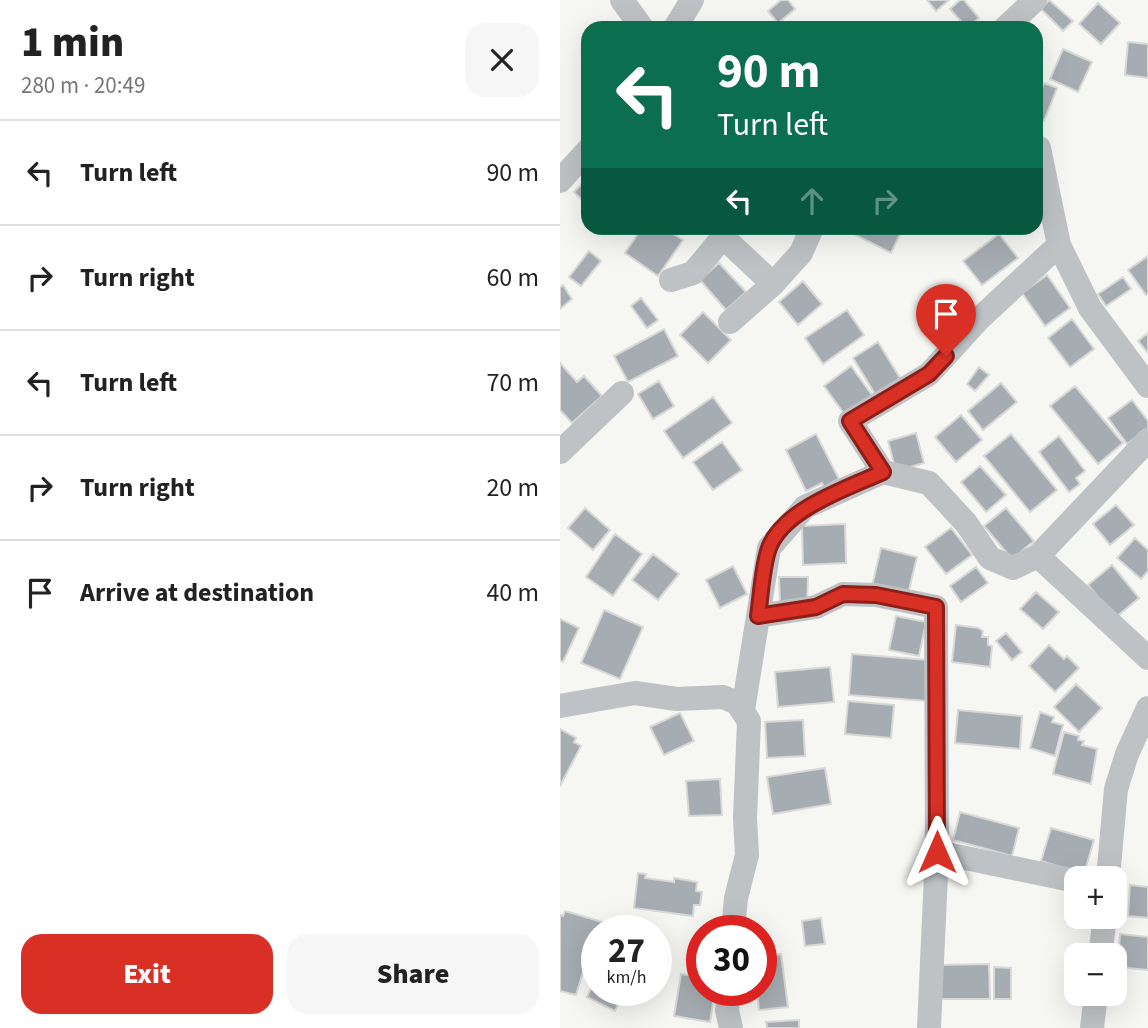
<!DOCTYPE html>
<meta charset="utf-8">
<style>
body{margin:0;font-family:"Source Sans 3",sans-serif;background:#f6f6f6;color:#222;height:100vh;display:flex;flex-direction:column;font-size:26px;white-space:nowrap}
*{box-sizing:border-box;margin:0}
p{font-size:23px;color:#767676}
.icon{flex:none;width:38px;height:38px;fill:none;stroke:currentColor;stroke-width:2;stroke-linecap:round;stroke-linejoin:round}
.map{position:relative;flex:1;overflow:hidden}
.panel{display:flex;flex-direction:column;background:#fff;width:560px}
.panel>*{flex:none}
.guide{position:absolute;left:21px;top:21px;width:462px;height:214px;border-radius:21px;box-shadow:0 7px 28px #0002;background:#0b6e4f;color:#fff;overflow:hidden}
.fabs{position:absolute;left:504px;top:866px;display:grid;gap:14px}
.fabs a{display:grid;place-items:center;width:63px;height:63px;border-radius:14px;background:#fff;box-shadow:0 7px 28px #0002;font-size:35px}
.speed{position:absolute;left:21px;top:915px;display:flex;gap:14px;font-size:35px;font-weight:700;text-align:center}
.speed>*{display:grid;place-content:center;width:91px;height:91px;border-radius:50%;background:#fff;box-shadow:0 7px 28px #0002;line-height:1}
.speed small{font-size:18px;font-weight:400}
.speed .limit{border:10px solid #d22;background:#fff;color:#111}
.pin{position:absolute;display:grid;place-items:center;width:60px;height:60px;color:#fff;margin:-72px -30px;border-radius:50% 50% 50% 0;rotate:-45deg;box-shadow:0 0 7px #0007}
.pin .icon{rotate:45deg}
.me{position:absolute;width:77px;margin:-38px;rotate:0deg;stroke-linejoin:round;filter:drop-shadow(0 0 5px #0008)}
.turn{display:flex;align-items:center;gap:24px;height:147px;padding:0 21px;font-size:32px}
.turn .icon{width:91px;height:91px;stroke-width:2.5}
.turn b{display:block;font-size:49px;line-height:60px}
.lanes{display:flex;align-items:center;height:66px;padding:0 21px;background:#0003;justify-content:center;gap:35px;direction:ltr}
.lanes .off{opacity:.35}
.round{display:grid;place-items:center;flex:none;width:74px;height:74px;border-radius:21px;background:#f6f6f6}
.headline{display:flex;align-items:center;justify-content:space-between;height:119px;padding:0 21px}
h1{font-size:42px;font-weight:800;line-height:52px}
.primary-button{display:flex;gap:14px;margin-top:auto;padding:14px 21px}
.primary-button a{flex:1;height:80px;border-radius:21px;background:#d93025;color:#fff;font-size:28px;font-weight:800;line-height:80px;text-align:center}
.primary-button a+a{background:#f6f6f6;color:#222}
ul{padding:0;list-style:none}
li{display:flex;align-items:center;gap:21px;height:105px;padding:0 21px;border-top:2px solid #e0e0e0}
li div{flex:1}
li b{display:block;font-size:26px}
li em{font-style:normal}
main{display:flex;flex:1;min-height:0}
.map>svg:first-child{display:block}
.building{fill:#a6adb2;stroke:#d8d8d6;stroke-width:2}
.lines{fill:none;stroke-linecap:round;stroke-linejoin:round}
.minor{stroke:#bec2c5;stroke-width:24}
.route-casing{stroke:#8d1f18;stroke-width:18}
.route{stroke:#d93025;stroke-width:12}
</style>
<main>
<section class="panel">
<div class="headline"><div><h1>1 min</h1><p>280 m · 20:49</p></div><a class="round"><svg class="icon" aria-label="close" viewBox="0 0 24 24"><path d="M6 6l12 12M18 6L6 18"/></svg></a></div>
<ul>
<li><svg class="icon" aria-label="left" viewBox="0 0 24 24"><path d="M17 20v-9H6M10 6l-5 5 5 5"/></svg><div><b>Turn left</b></div><em>90 m</em></li>
<li><svg class="icon" aria-label="right" viewBox="0 0 24 24"><path d="M7 20v-9h11M14 6l5 5-5 5"/></svg><div><b>Turn right</b></div><em>60 m</em></li>
<li><svg class="icon" aria-label="left" viewBox="0 0 24 24"><path d="M17 20v-9H6M10 6l-5 5 5 5"/></svg><div><b>Turn left</b></div><em>70 m</em></li>
<li><svg class="icon" aria-label="right" viewBox="0 0 24 24"><path d="M7 20v-9h11M14 6l5 5-5 5"/></svg><div><b>Turn right</b></div><em>20 m</em></li>
<li><svg class="icon" aria-label="arrive" viewBox="0 0 24 24"><path d="M6 21V4h12l-3 4 3 4H6"/></svg><div><b>Arrive at destination</b></div><em>40 m</em></li>
</ul>
<div class="primary-button"><a>Exit</a><a>Share</a></div>
</section>
<div class="map">
<svg width="588" height="1028" viewBox="0 0 588 1028">
<rect width="100%" height="100%" fill="#f6f6f3"/>
<path class="building" d="M221,0H228L235,9L218,23L208,11Z
M367,0H389L376,11Z
M400,0H404L419,18L407,28L390,9Z
M489,0L513,21L503,31L481,9Z
M538,3L560,23L541,44L519,24Z
M568,42L588,44V78L565,75Z
M503,49L532,62L518,92L490,79Z
M484,83L497,88L484,121L476,118V105Z
M28,177V206L14,192Z
M82,228H104L123,240L98,276L65,253Z
M295,228H343L331,253L292,233Z
M439,234L458,258L422,285L403,261Z
M29,251L41,261L21,286L9,277Z
M588,256V294L586,295L568,270Z
M159,263L186,292L166,310L140,280Z
M487,275L510,308L485,326L462,293Z
M563,277L571,289L546,306L538,294Z
M243,281L262,304L238,325L219,302Z
M3,285L12,299L0,309V288Z
M81,298L98,320L87,328L71,306Z
M287,310L304,335L263,364L245,338Z
M143,312L171,340L148,363L120,335Z
M512,319L534,349L510,367L488,338Z
M104,329L118,356L68,382L54,356Z
M588,333V353L578,341Z
M318,342L340,378L315,394L293,358Z
M0,363L17,382L24,376L42,396L12,423L0,410Z
M291,366L312,395L285,415L264,386Z
M419,367L429,375L415,391L407,384Z
M99,381L114,406L93,419L78,394Z
M441,383L457,402L423,430L408,411Z
M515,386L563,443L538,464L490,406Z
M153,397L172,423L123,458L104,431Z
M572,400L588,421V428L567,444L548,418Z
M401,415L422,440L396,462L375,437Z
M356,433L364,463L336,471L328,441Z
M256,434L279,479L264,487L262,483L246,491L226,450Z
M451,434L497,490L470,512L424,456Z
M499,436L525,471L516,478L520,484L509,492L479,452Z
M162,442L182,470L153,490L133,462Z
M420,466L446,495L426,512L401,482Z
M556,505L574,525L550,545L533,524Z
M25,508L50,530L33,550L8,528Z
M446,508L474,541L452,559L424,526Z
M285,524L286,563L243,565L242,526Z
M391,528L412,555L386,574L365,547Z
M55,534L82,554L53,596L26,577Z
M575,538L588,550V571L581,579L557,558Z
M321,548L357,557L348,594L312,586Z
M93,554L119,574L98,600L72,580Z
M552,565L579,598L555,618L528,585Z
M173,566L187,594L160,608L146,580Z
M416,567L428,583L401,602L390,586Z
M219,577H248L247,605L220,603Z
M476,592L499,612L483,629L460,609Z
M44,610L83,627L60,679L21,663Z
M336,616L366,622L359,656L329,650Z
M0,619L19,628L3,662L0,660Z
M396,625L418,628L423,631L422,637H428V645L432,646L430,667L392,662Z
M446,633L462,652L452,660L436,641Z
M489,645L504,659L507,656L519,668L495,692L469,666Z
M292,654L369,660L366,701L289,695Z
M270,667L274,702L218,707L215,672Z
M516,684L542,708L519,732L494,707Z
M288,701L334,705L331,738L285,734Z
M398,710L462,716L460,749L395,743Z
M480,712L494,717L492,722L503,725L495,756L470,748Z
M120,713L134,741L104,755L90,727Z
M243,720L245,756L207,758L205,722Z
M0,729L16,738L14,742L21,746L0,786Z
M504,732L519,736L518,740L524,741L522,745L537,749L531,784L493,774Z
M265,768L271,804L213,814L207,777Z
M160,779L162,815L129,816L126,781Z
M400,812L459,828L452,856L393,840Z
M491,828L534,840L524,874L481,861Z
M78,873L86,874L85,878L114,882V878L137,882L136,891L142,892L140,905H134L133,916L74,908Z
M570,885L588,887V918L568,916Z
M5,911L49,924L48,931H37V943L32,942L16,995L0,991V915L3,916Z
M261,918L265,944L245,946L242,921Z
M560,934L588,937V970L558,967Z
M221,954L228,1007L199,1010L197,990H201V957Z
M429,964L430,999H381V965Z
M434,967L451,968V999H434Z
M121,974L142,977V990H155L150,1022L114,1016Z
M37,976V990H65L55,1011L27,997Z
M239,1020V1028H207L206,1022Z"/>
<g class="lines">
<path class="minor" d="M62,0L82,28
M115,28L132,0
M445,28L475,0
M476,147L479,148L499,245L530,308L588,386
M0,181L28,150
M499,245L419,319L369,374L290,421L323,472L369,483L406,523L430,558L453,568L478,556L588,658
M111,280L133,273L163,237L213,284L241,253L252,228
M170,322L213,284
M0,452L62,393
M478,556L588,440
M198,616L256,607L283,594L316,595L376,607L377,852L369,1028
M0,706L75,693L117,699L163,697L177,703L189,721L185,818L187,855L176,898L173,931
M183,710L209,548L245,507L323,472
M377,852L516,881
M548,878L556,789L567,754L588,708
M540,956L545,917
M169,990L167,1010L171,1028
M532,1028L536,994"/>
</g>
<g class="lines">
<defs>
<path id="route" d="M377,852L376,607L316,595L283,594L256,607L198,616C201,595 202,571 208,551C220,510 288,488 323,472L290,421L369,374L386,356"/>
</defs>
<use href="#route" class="route-casing"/>
<use href="#route" class="route"/>
</g>
</svg>
<div class="fabs">
<a>+</a>
<a>−</a>
</div>
<div class="speed"><div>27<small>km/h</small></div><div class="limit">30</div></div>
<div class="pin" style="left:386px;top:356px;background:#d93025"><svg class="icon" aria-label="arrive" viewBox="0 0 24 24"><path d="M6 21V4h12l-3 4 3 4H6"/></svg></div>
<svg class="me" style="left:377px;top:852px" viewBox="-20 -20 40 40"><path d="M0-17L14 15 0 8-14 15z" fill="#d93025" stroke="#fff" stroke-width="4"/></svg>
<div class="guide">
<div class="turn"><svg class="icon" aria-label="left" viewBox="0 0 24 24"><path d="M17 20v-9H6M10 6l-5 5 5 5"/></svg><div><b>90 m</b>Turn left</div></div>
<div class="lanes"><svg class="icon" aria-label="left" viewBox="0 0 24 24"><path d="M17 20v-9H6M10 6l-5 5 5 5"/></svg><svg class="icon off" aria-label="ahead" viewBox="0 0 24 24"><path d="M12 20V5M6 11l6-6 6 6"/></svg><svg class="icon off" aria-label="right" viewBox="0 0 24 24"><path d="M7 20v-9h11M14 6l5 5-5 5"/></svg></div>
</div>
</div>
</main>
